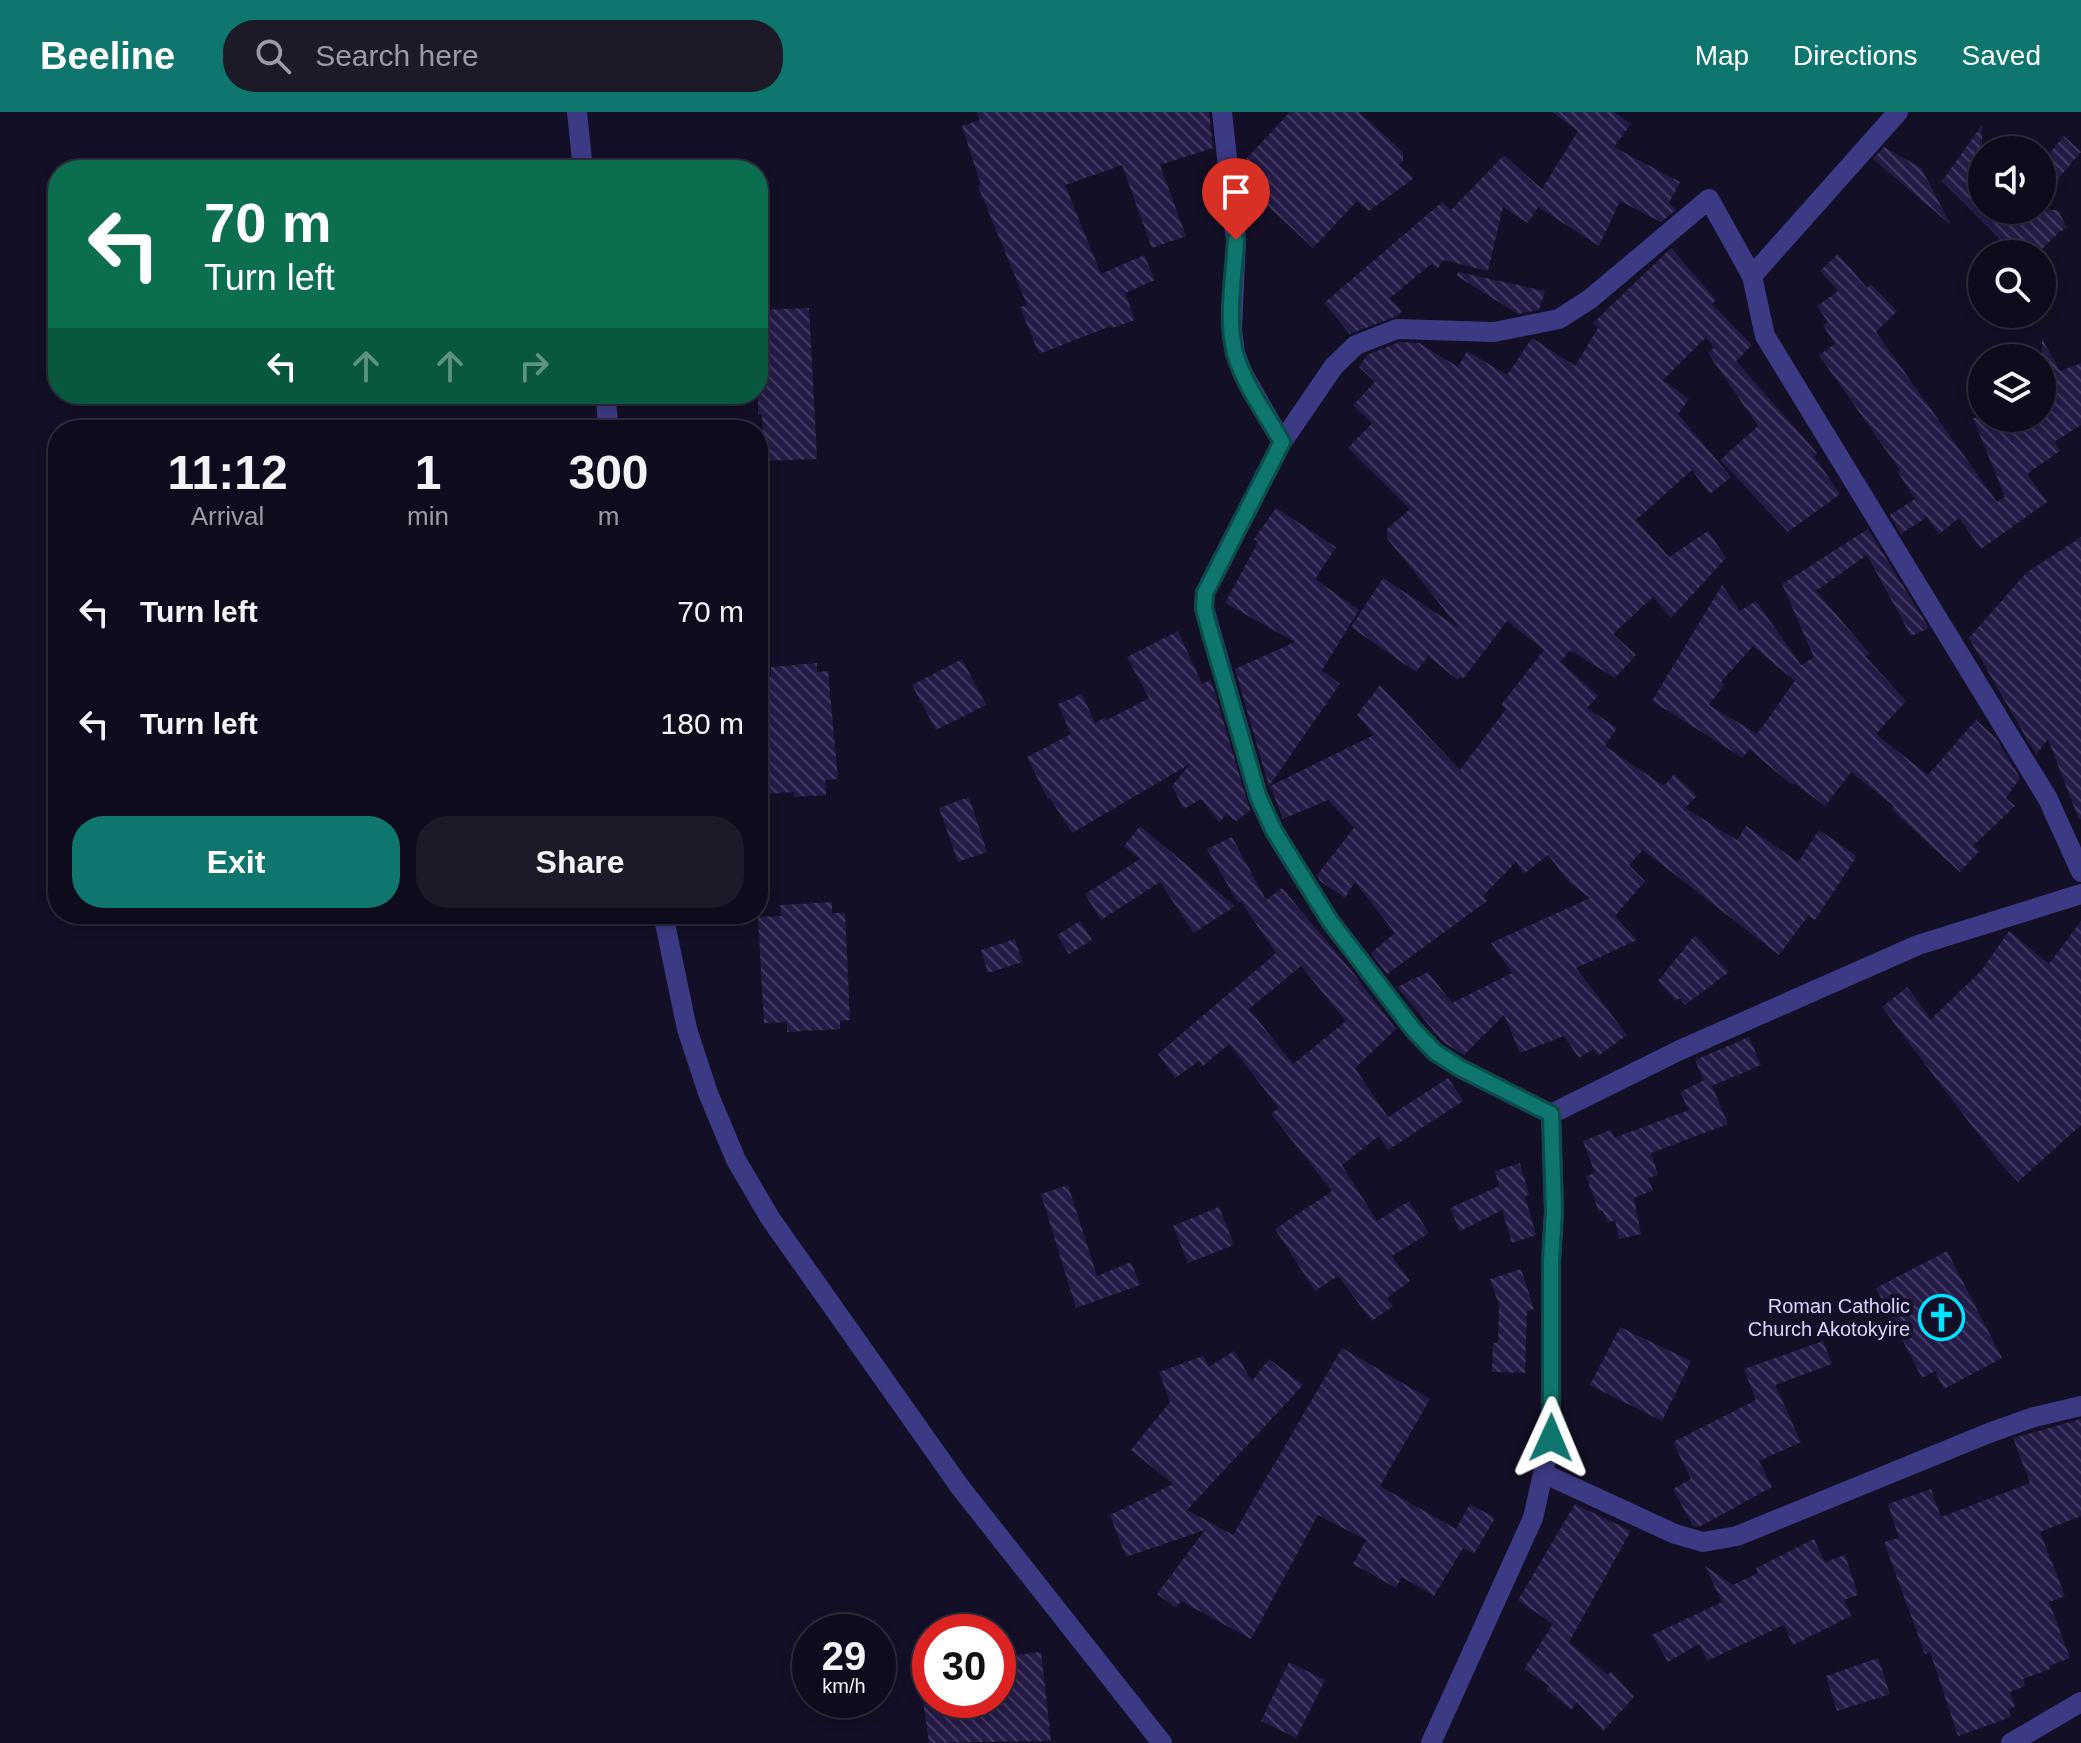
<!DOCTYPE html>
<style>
body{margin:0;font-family:Arial,sans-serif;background:#1c1929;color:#f1f3f6;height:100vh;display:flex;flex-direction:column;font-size:30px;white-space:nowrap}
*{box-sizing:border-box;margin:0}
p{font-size:26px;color:#9b9ba3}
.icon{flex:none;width:44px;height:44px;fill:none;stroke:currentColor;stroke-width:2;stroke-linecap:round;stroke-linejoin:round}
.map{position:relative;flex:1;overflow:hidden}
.details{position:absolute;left:48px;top:308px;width:720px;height:504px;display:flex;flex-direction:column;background:#0e0b1c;border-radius:32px;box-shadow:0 4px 12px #0003,0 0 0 2px #2e2b3b}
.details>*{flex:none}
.hud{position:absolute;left:48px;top:48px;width:720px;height:244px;border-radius:32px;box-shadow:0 4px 12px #0003,0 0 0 2px #2e2b3b;background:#0b6e4f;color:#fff;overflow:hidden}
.fabs{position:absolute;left:1968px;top:24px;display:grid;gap:16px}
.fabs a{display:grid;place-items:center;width:88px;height:88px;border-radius:50%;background:#0e0b1c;box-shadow:0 4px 12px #0003,0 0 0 2px #2e2b3b;font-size:40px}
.speed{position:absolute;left:792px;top:1502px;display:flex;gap:16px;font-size:40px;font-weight:700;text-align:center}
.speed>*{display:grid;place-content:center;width:104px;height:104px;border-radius:50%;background:#0e0b1c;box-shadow:0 4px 12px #0003,0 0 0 2px #2e2b3b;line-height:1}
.speed small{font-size:20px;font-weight:400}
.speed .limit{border:12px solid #d22;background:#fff;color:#111}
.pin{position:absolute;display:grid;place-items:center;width:68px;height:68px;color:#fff;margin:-82px -34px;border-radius:50% 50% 50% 0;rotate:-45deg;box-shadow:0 0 8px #0007}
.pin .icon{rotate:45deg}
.me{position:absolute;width:88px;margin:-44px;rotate:1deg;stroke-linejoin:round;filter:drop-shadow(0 0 6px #0008)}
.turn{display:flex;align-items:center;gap:28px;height:168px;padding:0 24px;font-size:36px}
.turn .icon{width:104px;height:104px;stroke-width:2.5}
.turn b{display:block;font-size:56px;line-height:68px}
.lanes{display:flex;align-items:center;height:76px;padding:0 24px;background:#0003;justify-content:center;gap:40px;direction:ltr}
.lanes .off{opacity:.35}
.eta{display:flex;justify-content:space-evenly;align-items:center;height:136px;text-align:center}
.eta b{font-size:48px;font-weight:800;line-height:56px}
.primary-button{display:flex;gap:16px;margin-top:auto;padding:16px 24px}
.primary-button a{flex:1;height:92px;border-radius:32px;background:#0f766e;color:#fff;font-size:32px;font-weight:800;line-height:92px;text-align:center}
.primary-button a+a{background:#1c1929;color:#f1f3f6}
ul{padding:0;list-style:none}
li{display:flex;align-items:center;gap:24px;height:112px;padding:0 24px}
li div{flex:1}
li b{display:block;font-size:30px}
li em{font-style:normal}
header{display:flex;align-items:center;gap:48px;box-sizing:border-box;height:112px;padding:0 40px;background:#0f766e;color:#fff}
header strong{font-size:38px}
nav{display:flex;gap:44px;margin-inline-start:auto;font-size:28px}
.search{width:560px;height:72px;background:#1c1929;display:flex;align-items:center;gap:20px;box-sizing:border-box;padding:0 28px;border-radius:32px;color:#9b9ba3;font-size:30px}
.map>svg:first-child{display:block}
.building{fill:url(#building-back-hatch);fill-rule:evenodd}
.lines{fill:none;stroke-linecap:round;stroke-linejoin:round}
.street{stroke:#3d3a85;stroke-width:20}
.route-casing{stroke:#0a4d48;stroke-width:20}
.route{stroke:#0f766e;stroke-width:14}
.labels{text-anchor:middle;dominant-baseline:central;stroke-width:8;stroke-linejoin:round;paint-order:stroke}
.poi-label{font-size:20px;fill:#d9d4ff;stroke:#130f26;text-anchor:end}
</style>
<header>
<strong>Beeline</strong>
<div class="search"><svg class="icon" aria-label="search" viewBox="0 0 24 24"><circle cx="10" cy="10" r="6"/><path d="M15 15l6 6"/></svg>Search here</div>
<nav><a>Map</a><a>Directions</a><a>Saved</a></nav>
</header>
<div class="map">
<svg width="2081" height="1631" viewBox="0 0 2081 1631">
<defs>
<pattern id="building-back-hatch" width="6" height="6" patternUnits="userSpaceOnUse" patternTransform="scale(2)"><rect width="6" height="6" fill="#241b47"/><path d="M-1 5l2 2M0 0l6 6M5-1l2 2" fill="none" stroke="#433b63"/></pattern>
</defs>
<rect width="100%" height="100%" fill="#130f26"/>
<path class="building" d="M977,0H1209L1213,36L1160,53L1186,124L1152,136L1122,53L1065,73L1101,162L1144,143L1155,168L1125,181L1135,208L1112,216L1111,214L1039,242L1020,195L1027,193L978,74L981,73L962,14L980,8Z
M1290,0H1359L1403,40V49L1399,53L1414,66L1369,99L1357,89L1313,136L1264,90L1257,97L1244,84L1243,74L1258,58L1246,47Z
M1552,0H1614L1631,12L1614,35L1680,70L1669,91L1676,98L1661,110L1620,89L1599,134L1538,95L1528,111L1503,95L1488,159L1444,148L1438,156L1431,152L1390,186L1402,199L1397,204L1350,222L1324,191L1442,90L1451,98L1504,43L1542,77L1578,19Z
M1982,13V98H2058L2067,116L2059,120L2037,142H2015L1942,69Z
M2064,24L2081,40L2042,85V50Z
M1884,35L1921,56L1951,113L1873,47Z
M1671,136L1716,188L1712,192L1752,233L1736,249L1817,341L1814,344L1840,382L1788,420L1720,348L1758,314L1708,241L1714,236L1706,225L1663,268L1689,287L1678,302L1731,365L1710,382L1692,358L1636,408L1669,445L1708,419L1726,446L1671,506L1653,485L1613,522L1636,543L1615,566L1570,538L1561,550L1598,584L1587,596L1617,616L1605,634L1664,674L1674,662L1697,684L1685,696L1737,728L1746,714L1798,750L1819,718L1857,744L1815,808L1808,804L1779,843L1643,738L1629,753L1645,769L1615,804L1637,828L1576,856L1627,923L1598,944L1593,937L1579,946L1564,924L1520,941L1504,903L1464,943L1443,930L1397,875L1428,860L1452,891L1512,861L1491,831L1590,786L1570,771L1548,743L1524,762L1516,750L1483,784L1487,789L1387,862L1371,841L1395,821L1355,770L1345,786L1320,769L1317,763L1354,716L1328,688L1283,707L1270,674L1374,623L1357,603L1380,573L1460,658L1506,597L1501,593L1544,538L1507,509L1463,567L1460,565L1458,568L1428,544L1416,560L1351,515L1383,466L1459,516L1387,426V417L1410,397L1348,336L1372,311L1353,293L1375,270L1359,255L1367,243L1399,230L1419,231L1458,255L1467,239L1507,263L1532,226L1575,254L1598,216L1593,211Z
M1838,142L1867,176L1871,172L1897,199L1876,220L1997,390L2005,385L1973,306H2042V227L2060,259L2081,251V313L2054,330L2060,339L2027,362L2047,390L1981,437L1959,406L1939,422L1927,405L1901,422L1890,403L1915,387L1898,360L1900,358L1819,243L1835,232L1823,213L1828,210L1817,194L1838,179L1820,159Z
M1458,160L1545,179L1539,198L1518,202L1457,164Z
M809,196L817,347L764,349L762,302H758V198Z
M1276,396L1336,435L1315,467L1359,498L1322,558L1340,572L1269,674L1235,557L1295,530L1225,491L1258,430L1254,427Z
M1868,417L1929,516L1911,524L1867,443L1816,479L1870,542L1865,544L1906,589L1876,622L1928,663L1976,608L1996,626L2020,666L2006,686L2015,694L1973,734L1979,739L1960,760L1891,697L1894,694L1851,660L1825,694L1794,671L1792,673L1749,637L1743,646L1652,589L1722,473L1740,499L1756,489L1801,553L1814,545L1782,472ZM1753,534L1795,569L1757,622L1709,593L1724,573L1721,570Z
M2081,425V707L2079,708L2048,627L2036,643L1969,526L2026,461Z
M1178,519L1202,572L1211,568L1250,698L1236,709L1227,702L1219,710L1201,687L1184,697L1172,674L1190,652L1072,721L1050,686L1048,687L1027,645L1071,622L1058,592L1082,582L1095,611L1105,605L1107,608L1149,586L1127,545Z
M962,547L986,593L936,618L912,573Z
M817,551V560L828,559L838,667L825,668L826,683L794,685V680L768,682L767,676L758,677V565L771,564V555Z
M969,685L987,740L958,750L939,696Z
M1140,714L1189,755L1235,794L1194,821L1160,770L1101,808L1085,782L1140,747L1124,734Z
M1232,725L1266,788L1282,776L1351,858L1396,917L1355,956L1388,1005L1448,966L1463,989L1388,1038L1379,1024L1342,1053L1377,1109L1409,1089L1429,1121L1392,1144L1410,1169L1387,1186L1393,1194L1372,1209L1338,1164L1315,1179L1275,1117L1332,1079L1271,1002L1279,996L1229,932L1203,954L1199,949L1175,966L1158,942L1276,841L1241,790L1238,791L1207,737ZM1301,854L1346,909L1293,952L1249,897Z
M832,790V801H845L850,908L840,909V917L787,920V910L764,911L758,805L781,804L780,793Z
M1080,809L1092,828L1069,842L1057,823Z
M2081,809V1013L2018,1070L1997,1047L1882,895L1907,875L1931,907L1981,859L2009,819L2049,852Z
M1695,823L1729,860L1685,893L1680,886L1676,889L1658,869Z
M1015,827L1022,850L988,861L981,838Z
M1749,925L1761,953L1712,974L1728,1012L1651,1041L1658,1063L1648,1066L1653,1078L1634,1086L1641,1122L1619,1127L1615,1108L1608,1111L1602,1098L1599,1100L1586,1064L1595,1061L1583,1029L1611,1018L1614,1026L1689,998L1680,980L1704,968L1695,948Z
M1520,1051L1529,1083L1525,1084L1536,1123L1512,1131L1502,1098L1460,1119L1450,1096L1499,1074L1495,1059Z
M1068,1073L1097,1164L1131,1150L1140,1173L1076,1196L1041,1082Z
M1219,1095L1234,1133L1188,1151L1173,1114Z
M1947,1139L2002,1246L1944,1277L1935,1259L1922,1266L1876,1176Z
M1521,1157L1534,1197L1527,1199L1525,1261L1492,1260L1493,1231H1498L1499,1193L1490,1167Z
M1620,1215L1691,1249L1662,1309L1590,1273Z
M1823,1229L1832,1252L1775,1273L1801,1330L1759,1349L1772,1375L1699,1415L1693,1414L1673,1377L1691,1367L1673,1330L1756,1288L1744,1257Z
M1342,1236L1430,1287L1380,1374L1456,1417L1470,1392L1495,1406L1474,1442L1463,1436L1434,1484L1402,1465L1396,1476L1353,1452L1366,1428L1318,1403L1251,1527L1181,1489L1176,1496L1157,1482L1205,1418L1126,1445L1110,1403L1173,1372L1131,1338L1170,1290L1159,1260L1203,1244L1209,1255L1234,1239L1252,1269L1269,1247L1303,1273L1187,1398L1233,1423Z
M2081,1307V1404L2040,1420L2065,1484L2049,1490L2070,1546L2049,1554L2050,1557L2023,1567L2025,1574L2010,1580L2015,1595L2008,1597L2011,1605L1958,1624L1930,1540L1925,1542L1884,1430L1899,1426L1888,1392L1931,1377L1941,1405L2030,1371L2013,1326Z
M1575,1392L1631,1419L1569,1530L1608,1563L1611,1559L1634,1585L1603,1619L1577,1590L1571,1598L1546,1577L1549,1574L1524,1557L1553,1512L1518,1488Z
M1814,1427L1825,1450L1845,1443L1858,1483L1844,1488L1851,1504L1793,1533L1784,1513L1707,1549L1699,1532L1668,1550L1652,1523L1722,1490L1705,1454L1733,1473L1758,1461L1756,1456Z
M1041,1540L1051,1629L929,1631L923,1588H1002L998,1545Z
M1878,1546L1890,1582L1837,1599L1826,1564Z
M1289,1550L1325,1568L1296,1626L1261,1609Z"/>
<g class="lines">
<path class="street" d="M577,0L583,58
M1222,0L1236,128L1232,218L1235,241L1243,262L1282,330
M1752,164L1898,0
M605,282L609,318
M663,802L687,917L708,981L736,1048L770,1106L960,1375L1162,1631
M1551,1002L1460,956L1435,940L1413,917L1330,809L1274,719L1258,684L1204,496L1205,481L1282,330L1334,254L1356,233L1397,217L1494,220L1559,207L1590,187L1709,87L1752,164L1765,224L2048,687L2081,760
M1551,1002L1680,938L1918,833L2081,782
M1543,1361L1675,1422L1703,1430L1737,1424L1989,1321L2034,1305L2081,1294
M1431,1631L1533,1406L1551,1326V1150L1554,1099L1551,1002
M2011,1631L2081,1590"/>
</g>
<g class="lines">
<defs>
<path id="route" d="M1236,128C1234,164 1226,206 1235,241C1244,273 1266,302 1282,330L1205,481L1204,496L1208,512L1258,684L1274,719L1330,809L1413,917L1435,940L1460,956L1551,1002L1554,1099L1551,1150V1326"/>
</defs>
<use href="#route" class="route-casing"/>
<use href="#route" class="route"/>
</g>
<defs>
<symbol id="church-ring" viewBox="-11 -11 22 22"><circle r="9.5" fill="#130f26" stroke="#00e5ff" stroke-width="1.5"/><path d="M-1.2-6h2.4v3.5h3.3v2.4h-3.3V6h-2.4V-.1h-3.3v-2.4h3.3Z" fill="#00e5ff"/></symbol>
</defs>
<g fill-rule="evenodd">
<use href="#church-ring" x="1916" y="1180" width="51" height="51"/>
</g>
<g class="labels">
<g class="poi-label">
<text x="1910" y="1194">Roman Catholic<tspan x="1910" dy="23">Church Akotokyire</tspan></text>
</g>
</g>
</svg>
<div class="fabs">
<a><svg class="icon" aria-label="sound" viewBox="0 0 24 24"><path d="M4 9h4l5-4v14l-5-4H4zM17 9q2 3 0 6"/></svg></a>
<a><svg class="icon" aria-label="search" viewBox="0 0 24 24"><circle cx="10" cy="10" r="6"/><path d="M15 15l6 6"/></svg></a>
<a><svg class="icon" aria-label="layers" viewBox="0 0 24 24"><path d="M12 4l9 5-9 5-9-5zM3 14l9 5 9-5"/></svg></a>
</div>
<div class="speed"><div>29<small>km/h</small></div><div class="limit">30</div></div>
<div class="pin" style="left:1236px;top:128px;background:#d93025"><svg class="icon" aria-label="arrive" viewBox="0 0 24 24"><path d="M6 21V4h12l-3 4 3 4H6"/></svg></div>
<svg class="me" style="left:1551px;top:1326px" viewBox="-20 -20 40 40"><path d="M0-17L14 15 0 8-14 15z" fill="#0f766e" stroke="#fff" stroke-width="4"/></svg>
<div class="hud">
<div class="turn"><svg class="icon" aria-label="left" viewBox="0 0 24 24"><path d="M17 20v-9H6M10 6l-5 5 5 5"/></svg><div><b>70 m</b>Turn left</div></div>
<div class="lanes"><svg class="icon" aria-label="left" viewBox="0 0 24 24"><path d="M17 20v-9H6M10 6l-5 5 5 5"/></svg><svg class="icon off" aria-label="ahead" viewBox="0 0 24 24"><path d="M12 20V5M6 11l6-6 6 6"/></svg><svg class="icon off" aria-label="ahead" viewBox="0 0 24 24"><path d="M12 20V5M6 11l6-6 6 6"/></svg><svg class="icon off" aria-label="right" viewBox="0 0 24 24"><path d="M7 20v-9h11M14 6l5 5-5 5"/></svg></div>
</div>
<section class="details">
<div class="eta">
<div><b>11:12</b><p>Arrival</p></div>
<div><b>1</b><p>min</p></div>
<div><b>300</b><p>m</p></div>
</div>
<ul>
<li><svg class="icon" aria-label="left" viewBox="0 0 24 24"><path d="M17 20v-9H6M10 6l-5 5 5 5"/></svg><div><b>Turn left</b></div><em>70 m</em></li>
<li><svg class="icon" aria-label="left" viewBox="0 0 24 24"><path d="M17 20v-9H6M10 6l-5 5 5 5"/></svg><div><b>Turn left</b></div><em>180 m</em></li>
</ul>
<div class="primary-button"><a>Exit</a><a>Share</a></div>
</section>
</div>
